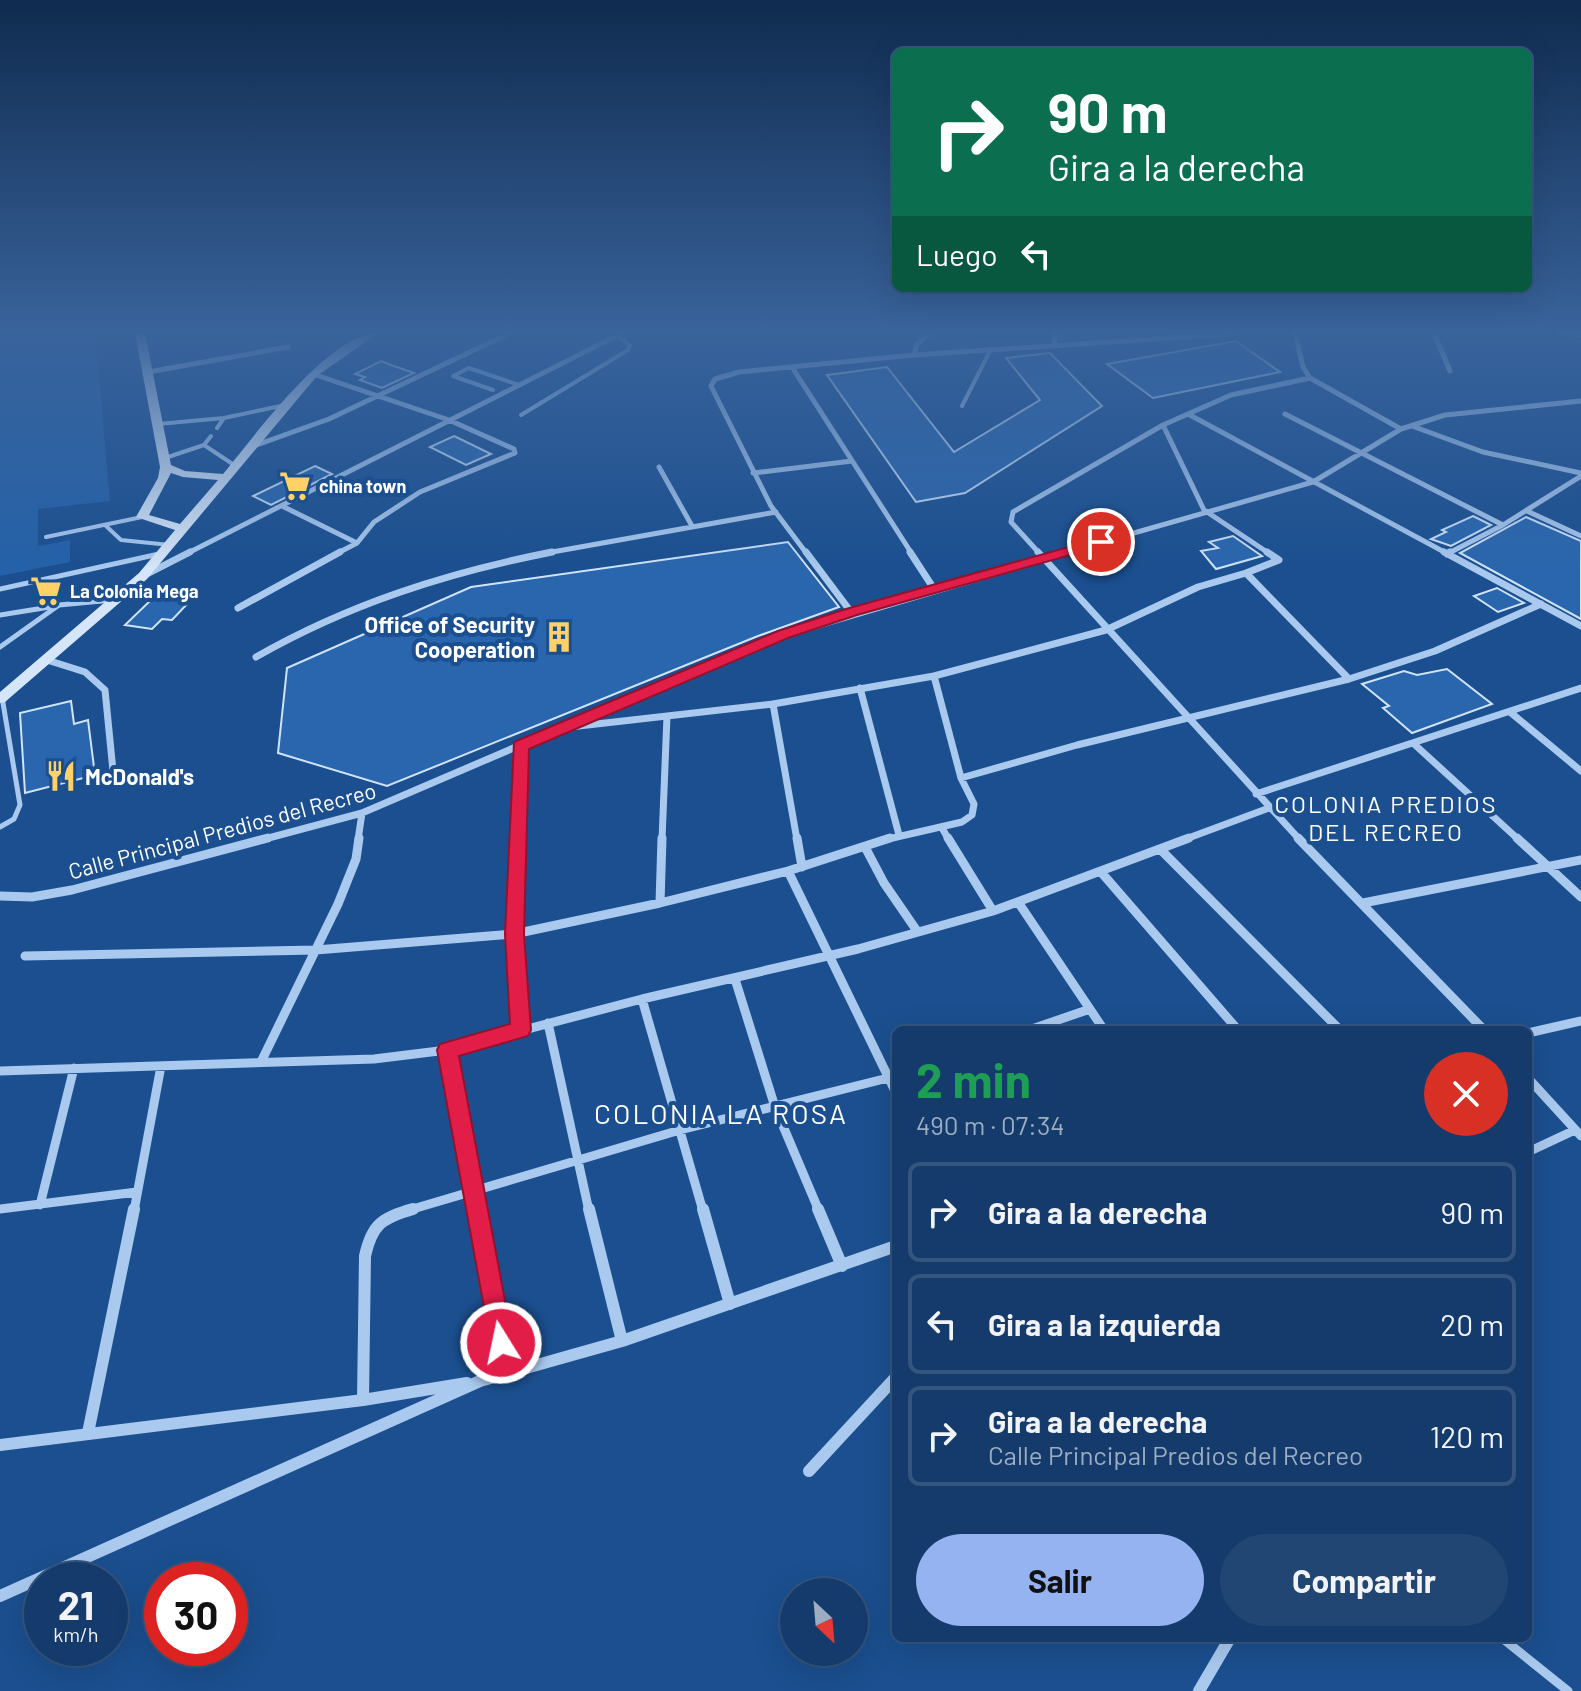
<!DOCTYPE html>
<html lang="es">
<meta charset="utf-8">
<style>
body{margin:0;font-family:Barlow,sans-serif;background:#214673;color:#f1f3f6;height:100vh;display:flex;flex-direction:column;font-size:30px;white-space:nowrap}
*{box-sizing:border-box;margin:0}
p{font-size:26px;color:#9dadc1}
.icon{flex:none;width:44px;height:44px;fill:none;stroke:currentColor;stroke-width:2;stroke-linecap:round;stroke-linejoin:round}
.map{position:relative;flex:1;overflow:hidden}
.panel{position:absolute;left:892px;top:1026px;width:640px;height:616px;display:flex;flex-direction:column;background:#143b6b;border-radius:12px;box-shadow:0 8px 32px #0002,0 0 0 2px #33557e}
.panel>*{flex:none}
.guide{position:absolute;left:892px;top:48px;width:640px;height:244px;border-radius:12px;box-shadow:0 8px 32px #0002,0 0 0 2px #33557e;background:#0b6e4f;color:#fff;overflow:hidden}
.needle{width:52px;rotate:154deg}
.controls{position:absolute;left:780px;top:1578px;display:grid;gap:16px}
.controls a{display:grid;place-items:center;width:88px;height:88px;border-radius:50%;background:#143b6b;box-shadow:0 8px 32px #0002,0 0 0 2px #33557e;font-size:40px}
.speed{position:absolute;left:24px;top:1562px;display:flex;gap:16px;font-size:40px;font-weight:700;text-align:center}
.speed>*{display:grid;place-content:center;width:104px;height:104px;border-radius:50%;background:#143b6b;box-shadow:0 8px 32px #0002,0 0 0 2px #33557e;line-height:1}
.speed small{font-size:20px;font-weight:400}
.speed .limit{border:12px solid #d22;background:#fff;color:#111}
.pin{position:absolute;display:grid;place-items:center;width:68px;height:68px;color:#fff;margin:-34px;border:4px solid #fff;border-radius:50%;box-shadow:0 2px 8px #0007}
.me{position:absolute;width:88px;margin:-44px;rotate:350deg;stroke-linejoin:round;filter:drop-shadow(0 0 6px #0008)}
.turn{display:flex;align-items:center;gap:28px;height:168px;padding:0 24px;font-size:36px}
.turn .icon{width:104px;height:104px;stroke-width:2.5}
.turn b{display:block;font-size:56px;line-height:68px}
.then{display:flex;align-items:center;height:76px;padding:0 24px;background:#0003;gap:16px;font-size:30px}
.round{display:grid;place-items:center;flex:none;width:84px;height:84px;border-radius:42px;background:#214673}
.head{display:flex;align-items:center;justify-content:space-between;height:136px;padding:0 24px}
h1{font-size:48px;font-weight:700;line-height:60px;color:#1e9e55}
.cta{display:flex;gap:16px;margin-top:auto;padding:16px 24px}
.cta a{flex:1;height:92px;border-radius:48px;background:#95b2f1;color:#111;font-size:32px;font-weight:700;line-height:92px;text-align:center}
.cta a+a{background:#214673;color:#f1f3f6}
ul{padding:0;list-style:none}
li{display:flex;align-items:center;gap:24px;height:100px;margin:0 16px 12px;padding:0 8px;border:4px solid #33557e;border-radius:12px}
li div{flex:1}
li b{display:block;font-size:30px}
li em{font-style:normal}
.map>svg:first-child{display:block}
.green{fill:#2461a8}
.building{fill:#2a66ad;stroke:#cfe3fa;stroke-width:2}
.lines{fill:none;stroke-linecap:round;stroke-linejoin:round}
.lane-far2{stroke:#a9c9ee;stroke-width:4}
.lane-far1{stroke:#a9c9ee;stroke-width:5}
.lane{stroke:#a9c9ee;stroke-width:9}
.street-far3{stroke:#a9c9ee;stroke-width:5}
.street-far2{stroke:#a9c9ee;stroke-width:7}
.street-far1{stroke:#a9c9ee;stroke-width:9}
.street{stroke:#a9c9ee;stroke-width:12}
.secondary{fill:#d6e6fa;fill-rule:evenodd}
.route{fill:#e11d48;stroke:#92132f;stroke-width:2}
.labels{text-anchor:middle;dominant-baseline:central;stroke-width:8;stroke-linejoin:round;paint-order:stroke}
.far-poi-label{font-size:18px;font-weight:bold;fill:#fff;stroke:#1b4f8f;text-anchor:start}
.poi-label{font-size:22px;font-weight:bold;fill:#fff;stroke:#1b4f8f;text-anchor:end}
.street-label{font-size:22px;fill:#fff;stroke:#1b4f8f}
.neighbourhood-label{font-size:24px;letter-spacing:2px;fill:#fff;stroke:#1b4f8f}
.near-neighbourhood-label{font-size:28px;letter-spacing:2px;fill:#fff;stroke:#1b4f8f}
</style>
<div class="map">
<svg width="1581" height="1691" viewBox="0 0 1581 1691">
<rect width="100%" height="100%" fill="#1b4f8f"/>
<path class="green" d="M19,333H95L110,501L38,509V546L70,540V562L0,576V336Z"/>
<path class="building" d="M1236,341L1280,372L1153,398L1107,364Z
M1050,353L1102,406L965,493L916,502L827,375L887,367L954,452L1040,400L1006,358Z
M381,361L391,365L414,373L382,388L360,380L365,377L355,374Z
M454,436L491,454L466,465L430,447Z
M315,466L332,474L271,505L253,496Z
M1473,516L1491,525L1451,546L1431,539L1446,532L1442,530Z
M1526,517L1581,541V619L1460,553Z
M1233,536L1262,556L1216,569L1201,551L1218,548L1209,542Z
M788,542L839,607L758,636L387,786L278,753L287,668L471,587Z
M1497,588L1524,603L1498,612L1474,596Z
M155,596L190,601L172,620L162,619L152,629L125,625Z
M1447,669L1492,704L1412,733L1383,708L1389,706L1362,684L1404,671L1417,675Z
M71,701L74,724L88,720L95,775L25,793L20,713Z"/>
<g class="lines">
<path class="lane-far2" d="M493,390L453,376L469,368L519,385
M962,406L991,349
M521,415L628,350L630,345L618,336
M158,424L224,418L285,405
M217,428L224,418
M204,445L234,465
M165,458L204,445L211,436
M105,525L121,540L170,545
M46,537L142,517"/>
<path class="lane-far1" d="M0,589L159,554
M0,615L56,606
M0,647L59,605L113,600
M0,827L14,819L20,805L2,697"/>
<path class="lane" d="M1502,1638L1568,1691"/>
<path class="street-far3" d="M1295,333L1303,367L1310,378L1401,429
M1434,333L1450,371
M1559,333L1581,335
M1054,345L1056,333
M914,355L917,344L931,333
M792,367L912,554
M148,372L288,347
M313,374L449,420L514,449L515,453L420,492L374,522L357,543L336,554
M1188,414L1448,554
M1285,414L1503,525
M1412,426L1483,452L1581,473
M251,447L329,419L510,333
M659,467L692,526
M753,473L852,461
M284,507L357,543
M1527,511L1581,536
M186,554L622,333
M541,554L776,512
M807,554L771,506L711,386L715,379L739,372L914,355L1241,333
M1040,554L1011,522L1013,512L1163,425
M1060,554L1313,482L1401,429L1445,415L1581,401
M1270,554L1204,510L1163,425L1231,395L1310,378
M1447,554L1503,525L1581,476"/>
<path class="street-far2" d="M806,552L851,612
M910,552L934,589
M1038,552L1300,840
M1267,552L1279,560L1246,573L1349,679
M1444,552L1581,626
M1447,554L1450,552
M147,574L190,552
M238,608L340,552
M256,657C349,604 446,573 552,552
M47,660L85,672L105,690L113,771
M860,688L899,835
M773,704L797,840
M1510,712L1581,771
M570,727L773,704L934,676L1106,630L1198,587L1246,573
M1413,743L1519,840
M961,778L1077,745L1349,679L1435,651L1541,604
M1256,794L1581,688
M942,828L949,840
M261,840L362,813L761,642L1067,552
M358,840L362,813
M517,840L520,746
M662,840L667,716
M884,840L962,822L972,815L974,804L961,778L934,676
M1183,840L1269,808"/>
<path class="street-far1" d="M517,838L514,934L520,1030
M797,838L802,867
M948,838L993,911
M1298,838L1484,1030
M1517,838L1581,897
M865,847L884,883L917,931
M1160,849L1340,1030
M788,871L896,1093
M1101,872L1238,1030
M0,896L32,897L72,890L268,838
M1018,902L1104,1030
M660,903L662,838
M1363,903L1581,860
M25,956L316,950L514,934L660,903L788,871L890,838
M735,979L775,1107L819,1211
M642,999L703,1211
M548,1023L589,1211
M1029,1030L1090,1009
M1528,1033L1581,1021
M447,1050L476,1211
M261,1062L338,904L356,859L359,838
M0,1071L374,1059L447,1050L642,999L858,949L993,911L1189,838
M1528,1078L1581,1136
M1528,1152L1575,1130
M40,1205L74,1068
M0,1209L137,1192
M134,1211L161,1066
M406,1211L680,1130L896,1076"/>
<path class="street" d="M476,1209L506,1373
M589,1209L622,1341
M703,1209L730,1304
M818,1209L842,1266
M363,1400L365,1256C372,1224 382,1218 413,1209
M88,1433L134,1209
M0,1445L363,1400L467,1383
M809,1471L896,1377
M0,1596L480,1381L622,1341L896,1246
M1199,1691L1230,1638"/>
<path class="secondary" d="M135,333H145L171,465L185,471L223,474C254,437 329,333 378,333L317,376L147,579L5,702L0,703V692L139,573L175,530L136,517L158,478L160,467ZM171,473L183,477L218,480L180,524L149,515Z"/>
</g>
<linearGradient id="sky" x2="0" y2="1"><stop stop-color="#0f2b4f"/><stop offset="0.58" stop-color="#39639b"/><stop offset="1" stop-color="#39639b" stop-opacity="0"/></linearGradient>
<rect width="1581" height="570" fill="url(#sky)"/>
<path class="route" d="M1101,538L1108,542L1106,545L857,615L788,638L529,749L524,934L531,1030L528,1036L459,1056L513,1343L510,1351L501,1355L492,1351L437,1050L440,1044L510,1024L505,934L514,742L778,631L846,609Z"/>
<defs>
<symbol id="supermarket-bare" viewBox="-9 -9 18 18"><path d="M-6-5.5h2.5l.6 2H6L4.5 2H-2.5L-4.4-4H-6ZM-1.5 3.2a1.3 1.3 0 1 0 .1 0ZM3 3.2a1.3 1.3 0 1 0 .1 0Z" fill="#ffd166" stroke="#1b4f8f" stroke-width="2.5" paint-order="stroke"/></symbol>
<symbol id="building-bare" viewBox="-9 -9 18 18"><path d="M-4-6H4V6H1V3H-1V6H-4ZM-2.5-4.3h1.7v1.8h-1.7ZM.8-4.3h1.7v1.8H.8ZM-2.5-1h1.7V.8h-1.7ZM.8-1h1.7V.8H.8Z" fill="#ffd166" stroke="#1b4f8f" stroke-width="2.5" paint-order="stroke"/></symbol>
<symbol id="restaurant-bare" viewBox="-9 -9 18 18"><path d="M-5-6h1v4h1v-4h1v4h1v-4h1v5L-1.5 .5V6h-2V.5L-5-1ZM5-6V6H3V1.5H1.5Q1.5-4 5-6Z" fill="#ffd166" stroke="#1b4f8f" stroke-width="2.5" paint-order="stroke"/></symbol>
</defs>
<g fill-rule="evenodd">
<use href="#supermarket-bare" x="273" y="464" width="44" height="44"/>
<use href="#supermarket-bare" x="24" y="569" width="44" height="44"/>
<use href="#building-bare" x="537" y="615" width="44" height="44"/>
<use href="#restaurant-bare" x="39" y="754" width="44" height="44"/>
</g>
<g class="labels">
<g class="far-poi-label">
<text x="319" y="486">china town</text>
<text x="70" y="591">La Colonia Mega</text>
</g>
<g class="poi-label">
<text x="535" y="624">Office of Security<tspan x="535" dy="25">Cooperation</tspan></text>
<text x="85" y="776" text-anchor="start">McDonald's</text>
</g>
<g class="street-label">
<text transform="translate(222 830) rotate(-15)">Calle Principal Predios del Recreo</text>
</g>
<g class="neighbourhood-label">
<text x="1386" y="803">COLONIA PREDIOS<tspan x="1386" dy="28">DEL RECREO</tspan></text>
</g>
<g class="near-neighbourhood-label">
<text x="721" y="1113">COLONIA LA ROSA</text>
</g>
</g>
</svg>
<div class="controls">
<a><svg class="needle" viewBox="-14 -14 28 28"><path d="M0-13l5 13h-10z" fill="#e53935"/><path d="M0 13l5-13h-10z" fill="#9dadc1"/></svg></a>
</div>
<div class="speed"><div>21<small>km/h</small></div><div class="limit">30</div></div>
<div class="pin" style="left:1101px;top:542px;background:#d93025"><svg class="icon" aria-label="arrive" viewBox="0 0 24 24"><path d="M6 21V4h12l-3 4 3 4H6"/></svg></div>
<svg class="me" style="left:501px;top:1343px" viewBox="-20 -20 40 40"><circle r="17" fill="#e11d48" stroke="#fff" stroke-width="3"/><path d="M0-11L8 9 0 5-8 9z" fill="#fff"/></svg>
<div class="guide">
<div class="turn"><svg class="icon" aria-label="right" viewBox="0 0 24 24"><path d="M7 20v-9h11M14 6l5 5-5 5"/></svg><div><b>90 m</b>Gira a la derecha</div></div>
<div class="then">Luego<svg class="icon" aria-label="left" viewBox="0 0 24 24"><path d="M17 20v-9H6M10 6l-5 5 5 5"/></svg></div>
</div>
<section class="panel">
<div class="head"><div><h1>2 min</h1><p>490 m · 07:34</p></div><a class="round" style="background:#d93025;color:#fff"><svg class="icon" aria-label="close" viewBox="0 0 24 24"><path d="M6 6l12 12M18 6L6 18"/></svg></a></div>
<ul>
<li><svg class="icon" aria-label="right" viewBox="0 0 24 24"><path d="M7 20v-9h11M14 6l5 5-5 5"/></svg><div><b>Gira a la derecha</b></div><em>90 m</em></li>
<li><svg class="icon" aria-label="left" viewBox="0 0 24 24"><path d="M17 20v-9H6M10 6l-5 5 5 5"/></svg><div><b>Gira a la izquierda</b></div><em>20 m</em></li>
<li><svg class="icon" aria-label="right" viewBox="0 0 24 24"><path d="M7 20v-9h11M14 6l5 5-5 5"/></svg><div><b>Gira a la derecha</b><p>Calle Principal Predios del Recreo</p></div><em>120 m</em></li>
</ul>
<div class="cta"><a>Salir</a><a>Compartir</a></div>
</section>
</div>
